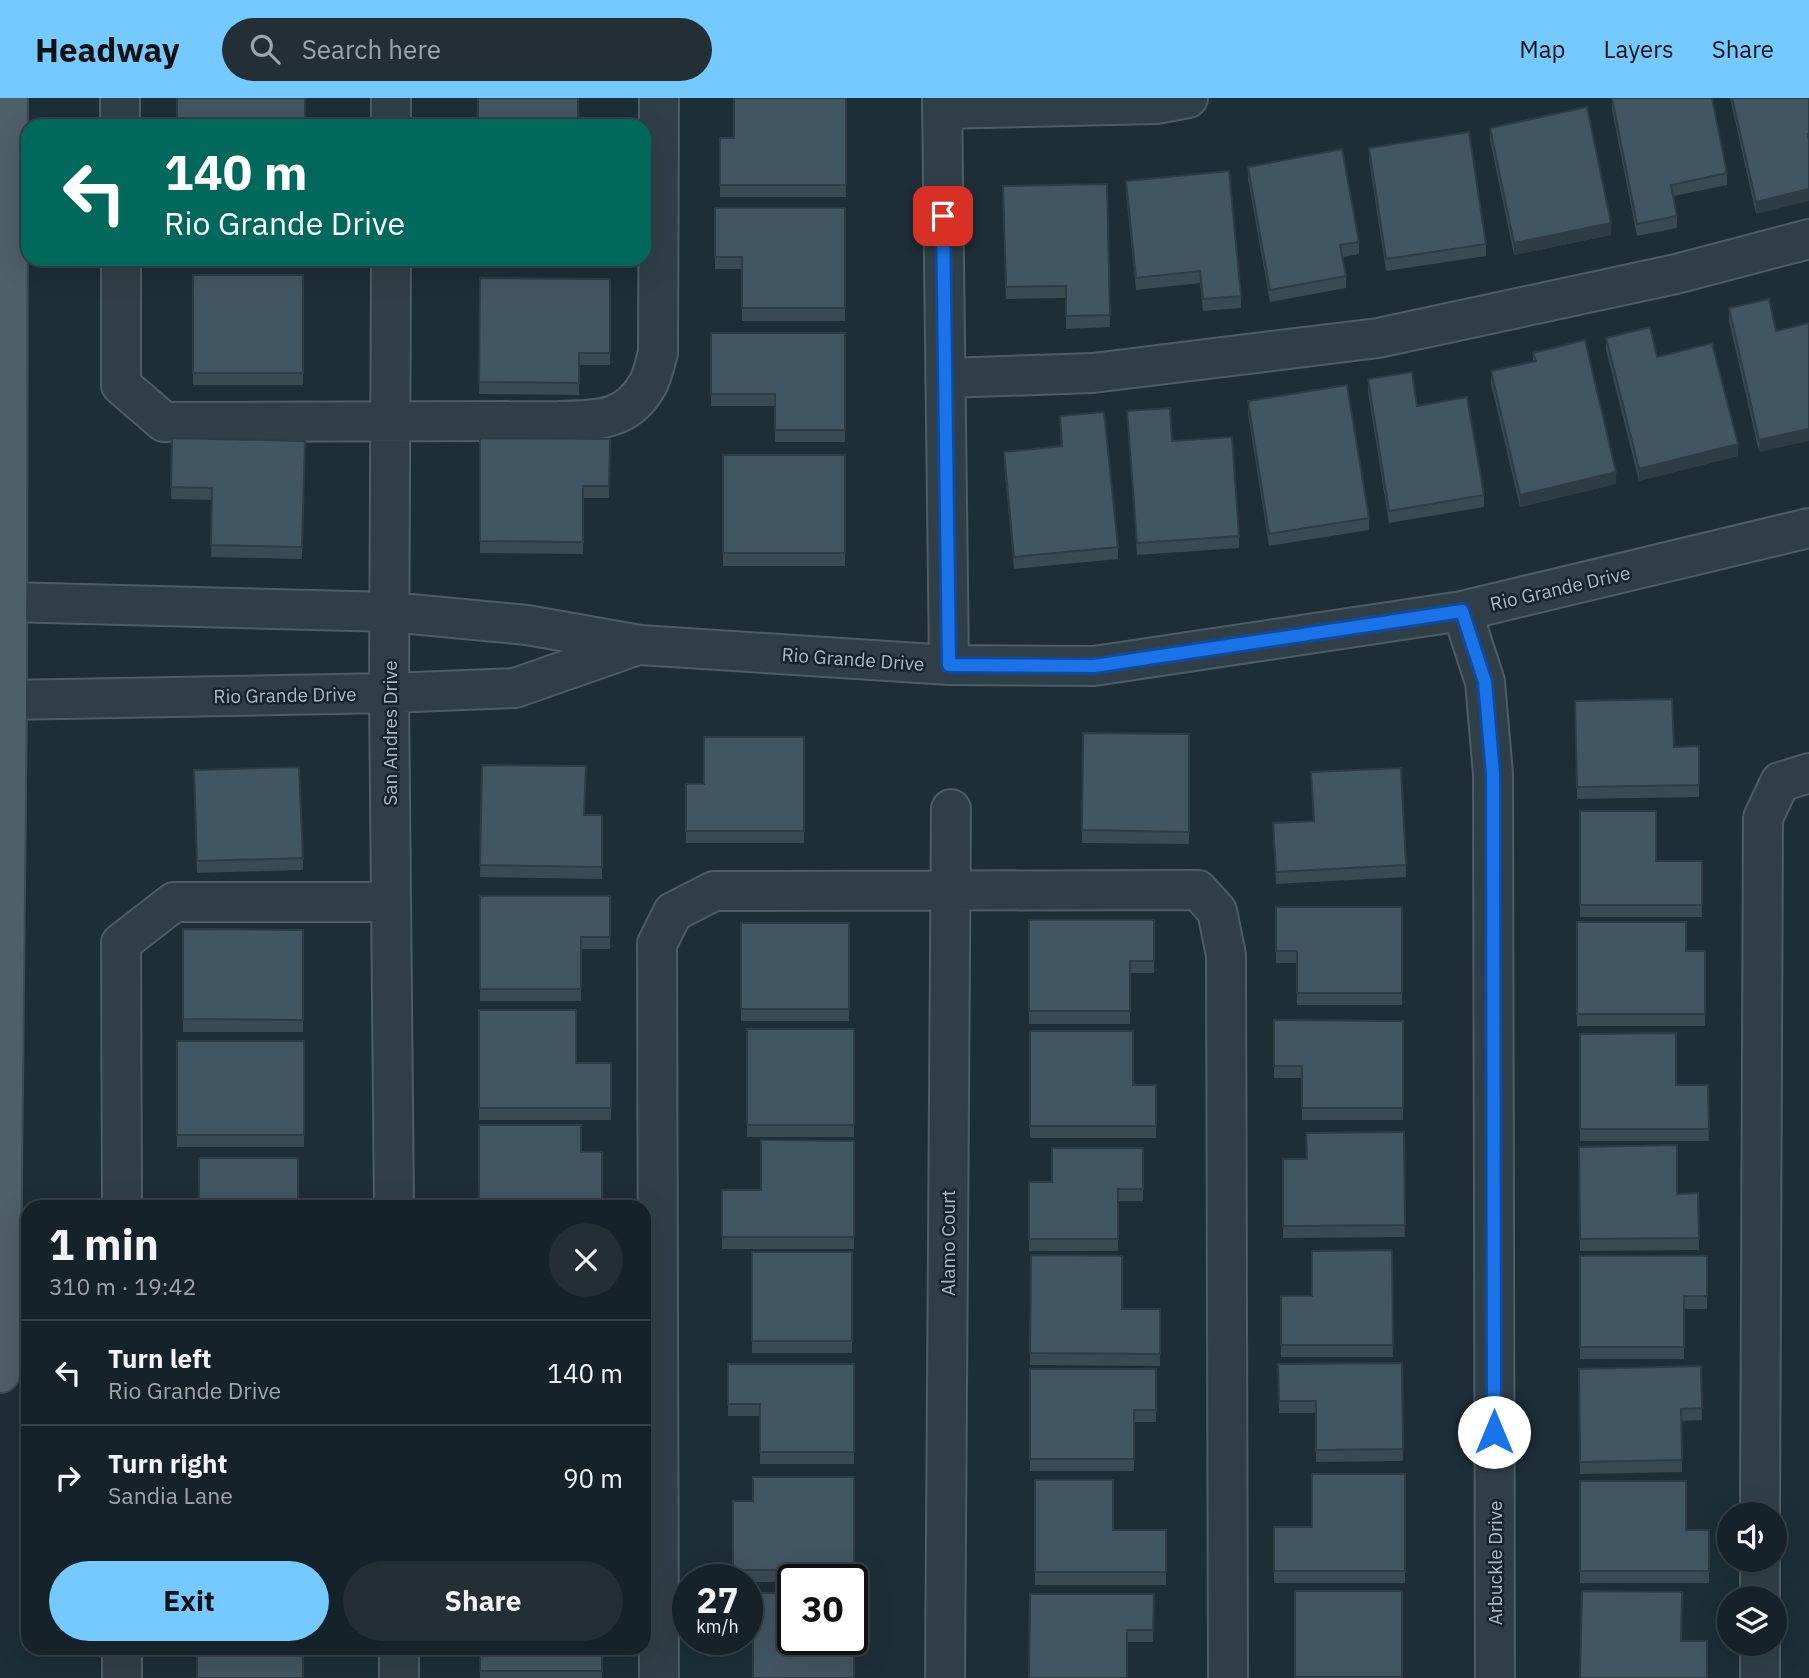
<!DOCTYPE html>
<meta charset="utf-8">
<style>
body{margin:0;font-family:"IBM Plex Sans",sans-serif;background:#232f35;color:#f1f3f6;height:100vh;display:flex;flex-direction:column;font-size:26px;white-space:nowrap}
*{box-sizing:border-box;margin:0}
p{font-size:23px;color:#9ea4a8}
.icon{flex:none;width:38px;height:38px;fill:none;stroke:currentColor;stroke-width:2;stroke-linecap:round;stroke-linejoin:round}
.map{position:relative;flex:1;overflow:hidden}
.side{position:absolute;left:21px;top:1102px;width:630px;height:455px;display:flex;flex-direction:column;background:#162229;border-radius:21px;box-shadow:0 7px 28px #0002,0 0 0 2px #353f46}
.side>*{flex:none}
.banner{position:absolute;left:21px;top:21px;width:630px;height:147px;border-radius:21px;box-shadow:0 7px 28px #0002,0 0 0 2px #353f46;background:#00695c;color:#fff;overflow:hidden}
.buttons{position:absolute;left:1717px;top:1404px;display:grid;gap:14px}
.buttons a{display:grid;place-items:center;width:70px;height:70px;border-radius:50%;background:#162229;box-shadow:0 7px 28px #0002,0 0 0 2px #353f46;font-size:35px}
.speed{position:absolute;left:672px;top:1466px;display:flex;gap:14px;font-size:35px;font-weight:700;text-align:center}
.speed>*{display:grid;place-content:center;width:91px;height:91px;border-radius:50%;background:#162229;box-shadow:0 7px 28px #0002,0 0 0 2px #353f46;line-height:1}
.speed small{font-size:18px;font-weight:400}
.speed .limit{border:4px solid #111;border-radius:10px;background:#fff;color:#111}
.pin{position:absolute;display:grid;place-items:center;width:60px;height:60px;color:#fff;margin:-30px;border-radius:14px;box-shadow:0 4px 10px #0006}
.me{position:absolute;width:77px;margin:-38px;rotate:0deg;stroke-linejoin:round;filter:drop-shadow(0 0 5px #0008)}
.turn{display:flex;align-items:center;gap:24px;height:147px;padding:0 28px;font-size:32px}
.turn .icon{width:91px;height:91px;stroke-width:2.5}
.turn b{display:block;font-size:49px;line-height:60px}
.round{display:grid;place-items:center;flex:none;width:74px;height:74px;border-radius:37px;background:#232f35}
.overview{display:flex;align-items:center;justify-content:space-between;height:119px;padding:0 28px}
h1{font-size:42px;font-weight:800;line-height:52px}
.action{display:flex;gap:14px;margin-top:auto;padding:14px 28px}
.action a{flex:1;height:80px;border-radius:42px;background:#74caff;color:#111;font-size:28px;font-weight:800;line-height:80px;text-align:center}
.action a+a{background:#232f35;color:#f1f3f6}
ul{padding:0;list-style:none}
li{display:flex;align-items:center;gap:21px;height:105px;padding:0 28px;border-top:2px solid #353f46}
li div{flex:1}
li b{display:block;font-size:26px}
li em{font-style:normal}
header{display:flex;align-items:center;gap:42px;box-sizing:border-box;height:98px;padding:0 35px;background:#74caff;color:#111}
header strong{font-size:33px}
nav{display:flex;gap:38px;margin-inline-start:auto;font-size:24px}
.search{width:490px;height:63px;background:#232f35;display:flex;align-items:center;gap:18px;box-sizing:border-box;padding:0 24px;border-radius:38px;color:#9ea4a8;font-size:26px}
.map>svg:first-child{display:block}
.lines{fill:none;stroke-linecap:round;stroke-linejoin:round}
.minor-casing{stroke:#4d5d65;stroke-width:42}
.major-casing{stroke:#3c4b53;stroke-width:42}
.minor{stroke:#303f47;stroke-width:38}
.major{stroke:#4e5f68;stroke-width:38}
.wall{fill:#394a53}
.shaded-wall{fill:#2e3c44}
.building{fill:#425661;stroke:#2e3c44;stroke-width:2}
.route-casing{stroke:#114b97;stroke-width:18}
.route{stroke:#1a73e8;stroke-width:12}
.labels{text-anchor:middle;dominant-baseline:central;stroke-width:5;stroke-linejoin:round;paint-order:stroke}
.street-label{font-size:19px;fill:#a9bac5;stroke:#16242b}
</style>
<header>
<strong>Headway</strong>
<div class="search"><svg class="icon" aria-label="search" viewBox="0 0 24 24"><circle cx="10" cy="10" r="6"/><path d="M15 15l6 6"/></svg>Search here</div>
<nav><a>Map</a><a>Layers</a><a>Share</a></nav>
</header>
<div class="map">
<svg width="1809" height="1580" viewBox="0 0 1809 1580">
<rect width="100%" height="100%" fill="#1d2e37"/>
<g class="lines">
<defs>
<path id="minor" d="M120,0V28
M942,0L949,567
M942,11L1156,6L1188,0
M391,28V0
M121,161V287L164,324L558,323C596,322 627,324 648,286C653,277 655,264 658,255L659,0
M391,161L389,595L394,1110
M946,280L1093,275L1378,240L1676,176L1809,141
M7,504L390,514L527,527L640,547L949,567L1094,568L1462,513L1809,430
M1462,513L1485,584L1493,676L1495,1580
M7,602L389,595L515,590L638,547
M122,1110L121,845L174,804H391
M1760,1416L1763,720L1780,684L1809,675
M1760,1500V1461
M122,1550V1580
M399,1550V1580
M659,1580L657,846L673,814L714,793L1198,792L1217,813L1226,857L1228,1580
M945,1580L951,711
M1760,1580V1545"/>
<path id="major" d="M0,1275L7,602L8,0"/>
</defs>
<use href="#minor" class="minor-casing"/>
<use href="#major" class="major-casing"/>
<use href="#minor" class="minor"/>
<use href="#major" class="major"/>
</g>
<path class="wall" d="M846,0V99H720V40H734Z
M1612,0L1727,75V87L1674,98L1677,118V130L1637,138L1612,12Z
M1730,0H1809L1756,116Z
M1490,30L1611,137L1514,157L1490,42Z
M1369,50L1486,146V158L1386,173L1369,62Z
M1248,69L1359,144V156L1343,159L1346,178V190L1270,204L1248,81Z
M1126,83L1241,198V210L1203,213L1200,185L1136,192L1126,95Z
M1107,86L1110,229L1066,231V200L1006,201L1003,88Z
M715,110H845V223H742V171H715Z
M171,161H304V170H171Z
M477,161H612V170H477Z
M193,177H303V287H193Z
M480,180L610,181V267H579V297L479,296Z
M1729,210L1776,233L1759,354L1729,223Z
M711,235H845V344H775V308H711Z
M1606,240L1657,259L1738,358L1639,383L1606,252Z
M1533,255L1616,386L1520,409L1491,286V273L1533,264Z
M1368,281L1417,308L1484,397V409L1389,425L1368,294Z
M1248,303L1369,420V432L1269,448L1248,315Z
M1127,313L1172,343L1239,438V450L1137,457Z
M1060,318L1118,449V461L1014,471L1004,366V354L1061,348Z
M172,340L305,343L302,461L211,459L212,402L171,401Z
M480,340L610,341L609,400H583V456L480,455Z
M723,357H845V468H723Z
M1575,603L1674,649L1699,648V699L1577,701Z
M1083,635L1189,636V746L1082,745Z
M804,639V745H686V686H704Z
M482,667L585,717H602V781L480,779Z
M1311,674L1406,767V779L1276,786L1273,725L1313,723Z
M194,684L303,760V772L197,775Z
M1580,713L1656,763H1702V819H1580Z
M480,798H610V851H581V903H480Z
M1276,809H1402V907H1297V865H1276Z
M1029,822H1154V875H1130V926H1029Z
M1577,824L1686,853H1705V928H1577Z
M741,825H849V923H741Z
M183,831L303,832V934H183Z
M479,912L576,965H611V1022H479Z
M1274,922L1403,923V1022H1302V980H1274Z
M747,931H854V1039H747Z
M1030,933L1133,987H1156V1040H1030Z
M1580,936L1676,987H1708L1709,1043H1580Z
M177,943H304V1049H177Z
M1404,1034L1405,1139L1283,1140V1061H1306Z
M854,1043V1151H722V1092H761Z
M1579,1049L1677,1096L1698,1095L1699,1152L1580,1153Z
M1143,1050V1103H1118V1153H1029V1084H1052Z
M1392,1152L1393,1259H1281V1198H1312Z
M752,1154H852V1255H752Z
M1031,1157L1122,1211H1160V1268L1030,1267Z
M1580,1158H1707V1211H1684V1261H1580Z
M1402,1265L1403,1363L1316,1364V1315H1279L1278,1266Z
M728,1266H854V1366H760V1318H728Z
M1701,1268L1702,1322L1681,1323L1682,1374L1580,1376L1579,1271Z
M1030,1271H1156V1324H1134V1373H1030Z
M1405,1376V1485H1274V1429H1312Z
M854,1379V1484H852V1482H793V1484H747V1482H733V1403H753Z
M1035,1382L1113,1432H1166V1487H1035Z
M1580,1383L1686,1432H1709V1485H1580Z
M1295,1493H1402V1580H1295Z
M1154,1496L1153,1544H1127L1029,1580Z
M480,1550H602V1580H480Z"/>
<path class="shaded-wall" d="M1809,91V103L1756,116V104Z
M1611,125V137L1514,157V145Z
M1809,331V343L1759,354V342Z
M1738,346V358L1639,383V371Z
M1616,374V386L1520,409V397Z"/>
<path class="building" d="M177,0H305V28H177Z
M478,0H578V28H478Z
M734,0H846V87H720V40H734Z
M1612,0H1712L1727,75L1671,87L1677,118L1637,126Z
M1732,0H1809V36H1808L1809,42V91L1756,104Z
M1587,9L1611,125L1514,145L1490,30Z
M1469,34L1486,146L1386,161L1369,50Z
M1342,51L1359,144L1340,147L1346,178L1270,192L1248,69Z
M1229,73L1241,198L1203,201L1200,173L1136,180L1126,83Z
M1107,86L1110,217L1066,218V188L1006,189L1003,88Z
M715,110H845V210H742V159H715Z
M193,177H303V275H193Z
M480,180L610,181V255H579V285L479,284Z
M1769,201L1776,233L1809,225V331L1759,342L1729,210Z
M1650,229L1657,259L1712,245L1738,346L1639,371L1606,240Z
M711,235H845V332H775V296H711Z
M1585,242L1616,374L1520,397L1491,273L1536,263L1533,255Z
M1412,274L1417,308L1467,299L1484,397L1389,413L1368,281Z
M1347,287L1369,420L1269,436L1248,303Z
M1170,310L1172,343L1232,339L1239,438L1137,445L1127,313Z
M1104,314L1118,449L1014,459L1004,354L1062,348L1060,318Z
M172,340L305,343L302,449L211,447L212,390L171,389Z
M480,340L610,341L609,388H583V444L480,443Z
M723,357H845V455H723Z
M1672,601L1674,649L1699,648V687L1577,689L1575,603Z
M1083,635L1189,636V734L1082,732Z
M704,639H804V733H686V686H704Z
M482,667L586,668L584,717H602V769L480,767Z
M299,669L303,760L197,763L194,672Z
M1401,670L1406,767L1276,774L1273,725L1314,723L1311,674Z
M1580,713H1656V763H1702V807H1580Z
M480,798H610V839H581V891H480Z
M1276,809H1402V895H1297V853H1276Z
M1029,822H1154V863H1130V913H1029Z
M1577,824H1686V853H1705V916H1577Z
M741,825H849V911H741Z
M183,831L303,832V922L183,921Z
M479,912H576V965H611V1010H479Z
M1274,922L1403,923V1010H1302V968H1274Z
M747,931H854V1027H747Z
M1030,933H1133V987H1156V1028H1030Z
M1676,935V987H1708L1709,1031H1580V936Z
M177,943H304V1037H177Z
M479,1027H581V1054H602V1110H479Z
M1404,1034L1405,1127L1283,1128V1061H1307L1306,1035Z
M761,1042L854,1043V1139H722V1092H761Z
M1677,1047V1096L1698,1095L1699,1140L1580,1141L1579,1049Z
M1052,1050H1143V1091H1118V1141H1029V1084H1052Z
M199,1060H298V1110H199Z
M1392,1152L1393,1247H1281V1198H1312V1153Z
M752,1154H852V1243H752Z
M1031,1157L1122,1158V1211H1160V1256L1030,1255Z
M1580,1158H1707V1198H1684V1249H1580Z
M1402,1265L1403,1351L1316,1352V1303H1279L1278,1266Z
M728,1266H854V1354H760V1306H728Z
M1701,1268L1702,1310L1681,1311L1682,1362L1580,1364L1579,1271Z
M1030,1271H1156V1312H1134V1361H1030Z
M1312,1376H1405V1473H1274V1429H1312Z
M753,1379H854V1472H733V1403H753Z
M1035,1382H1113V1432H1166V1474H1035Z
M1580,1383H1686V1432H1709V1473H1580Z
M1295,1493H1402V1579H1295Z
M1582,1493L1682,1494L1681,1543H1707V1580H1580Z
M753,1495H793V1542H852V1495H854V1580H753Z
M1030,1496H1154L1153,1532H1127V1580H1029Z
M197,1550H303V1580H197Z
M480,1550H602V1573H480Z"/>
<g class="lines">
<defs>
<path id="route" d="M943,118L949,567L1094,568L1462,513L1485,584L1493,676L1494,1334"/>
</defs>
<use href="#route" class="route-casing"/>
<use href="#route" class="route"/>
</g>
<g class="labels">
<g class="street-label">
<text transform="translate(1560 490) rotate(-13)">Rio Grande Drive</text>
<text transform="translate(853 561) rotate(4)">Rio Grande Drive</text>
<text transform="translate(285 597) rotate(-1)">Rio Grande Drive</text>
<text transform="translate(390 635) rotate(-90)">San Andres Drive</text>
<text transform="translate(948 1145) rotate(-90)">Alamo Court</text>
<text transform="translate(1495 1465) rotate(-90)">Arbuckle Drive</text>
</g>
</g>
</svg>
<div class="buttons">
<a><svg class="icon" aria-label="sound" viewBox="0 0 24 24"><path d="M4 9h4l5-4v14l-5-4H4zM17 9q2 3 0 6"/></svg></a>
<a><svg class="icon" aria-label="layers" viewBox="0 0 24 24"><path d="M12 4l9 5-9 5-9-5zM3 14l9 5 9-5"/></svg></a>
</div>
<div class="speed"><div>27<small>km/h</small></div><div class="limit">30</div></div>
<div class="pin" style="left:943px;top:118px;background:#d93025"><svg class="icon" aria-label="arrive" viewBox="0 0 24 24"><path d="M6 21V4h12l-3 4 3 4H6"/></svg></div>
<svg class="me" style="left:1494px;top:1334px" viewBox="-20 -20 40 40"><circle r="19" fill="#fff"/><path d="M0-13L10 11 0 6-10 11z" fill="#1a73e8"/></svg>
<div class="banner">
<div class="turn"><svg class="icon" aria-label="left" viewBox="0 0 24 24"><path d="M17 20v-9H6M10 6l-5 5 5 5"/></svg><div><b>140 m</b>Rio Grande Drive</div></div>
</div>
<section class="side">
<div class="overview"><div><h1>1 min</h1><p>310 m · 19:42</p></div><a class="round"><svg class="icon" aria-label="close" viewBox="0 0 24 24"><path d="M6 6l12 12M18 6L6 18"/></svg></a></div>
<ul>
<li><svg class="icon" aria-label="left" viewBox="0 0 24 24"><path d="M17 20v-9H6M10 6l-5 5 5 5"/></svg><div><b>Turn left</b><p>Rio Grande Drive</p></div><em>140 m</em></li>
<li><svg class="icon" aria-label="right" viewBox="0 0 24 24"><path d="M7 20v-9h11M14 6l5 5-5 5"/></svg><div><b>Turn right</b><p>Sandia Lane</p></div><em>90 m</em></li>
</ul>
<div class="action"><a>Exit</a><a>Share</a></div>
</section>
</div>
